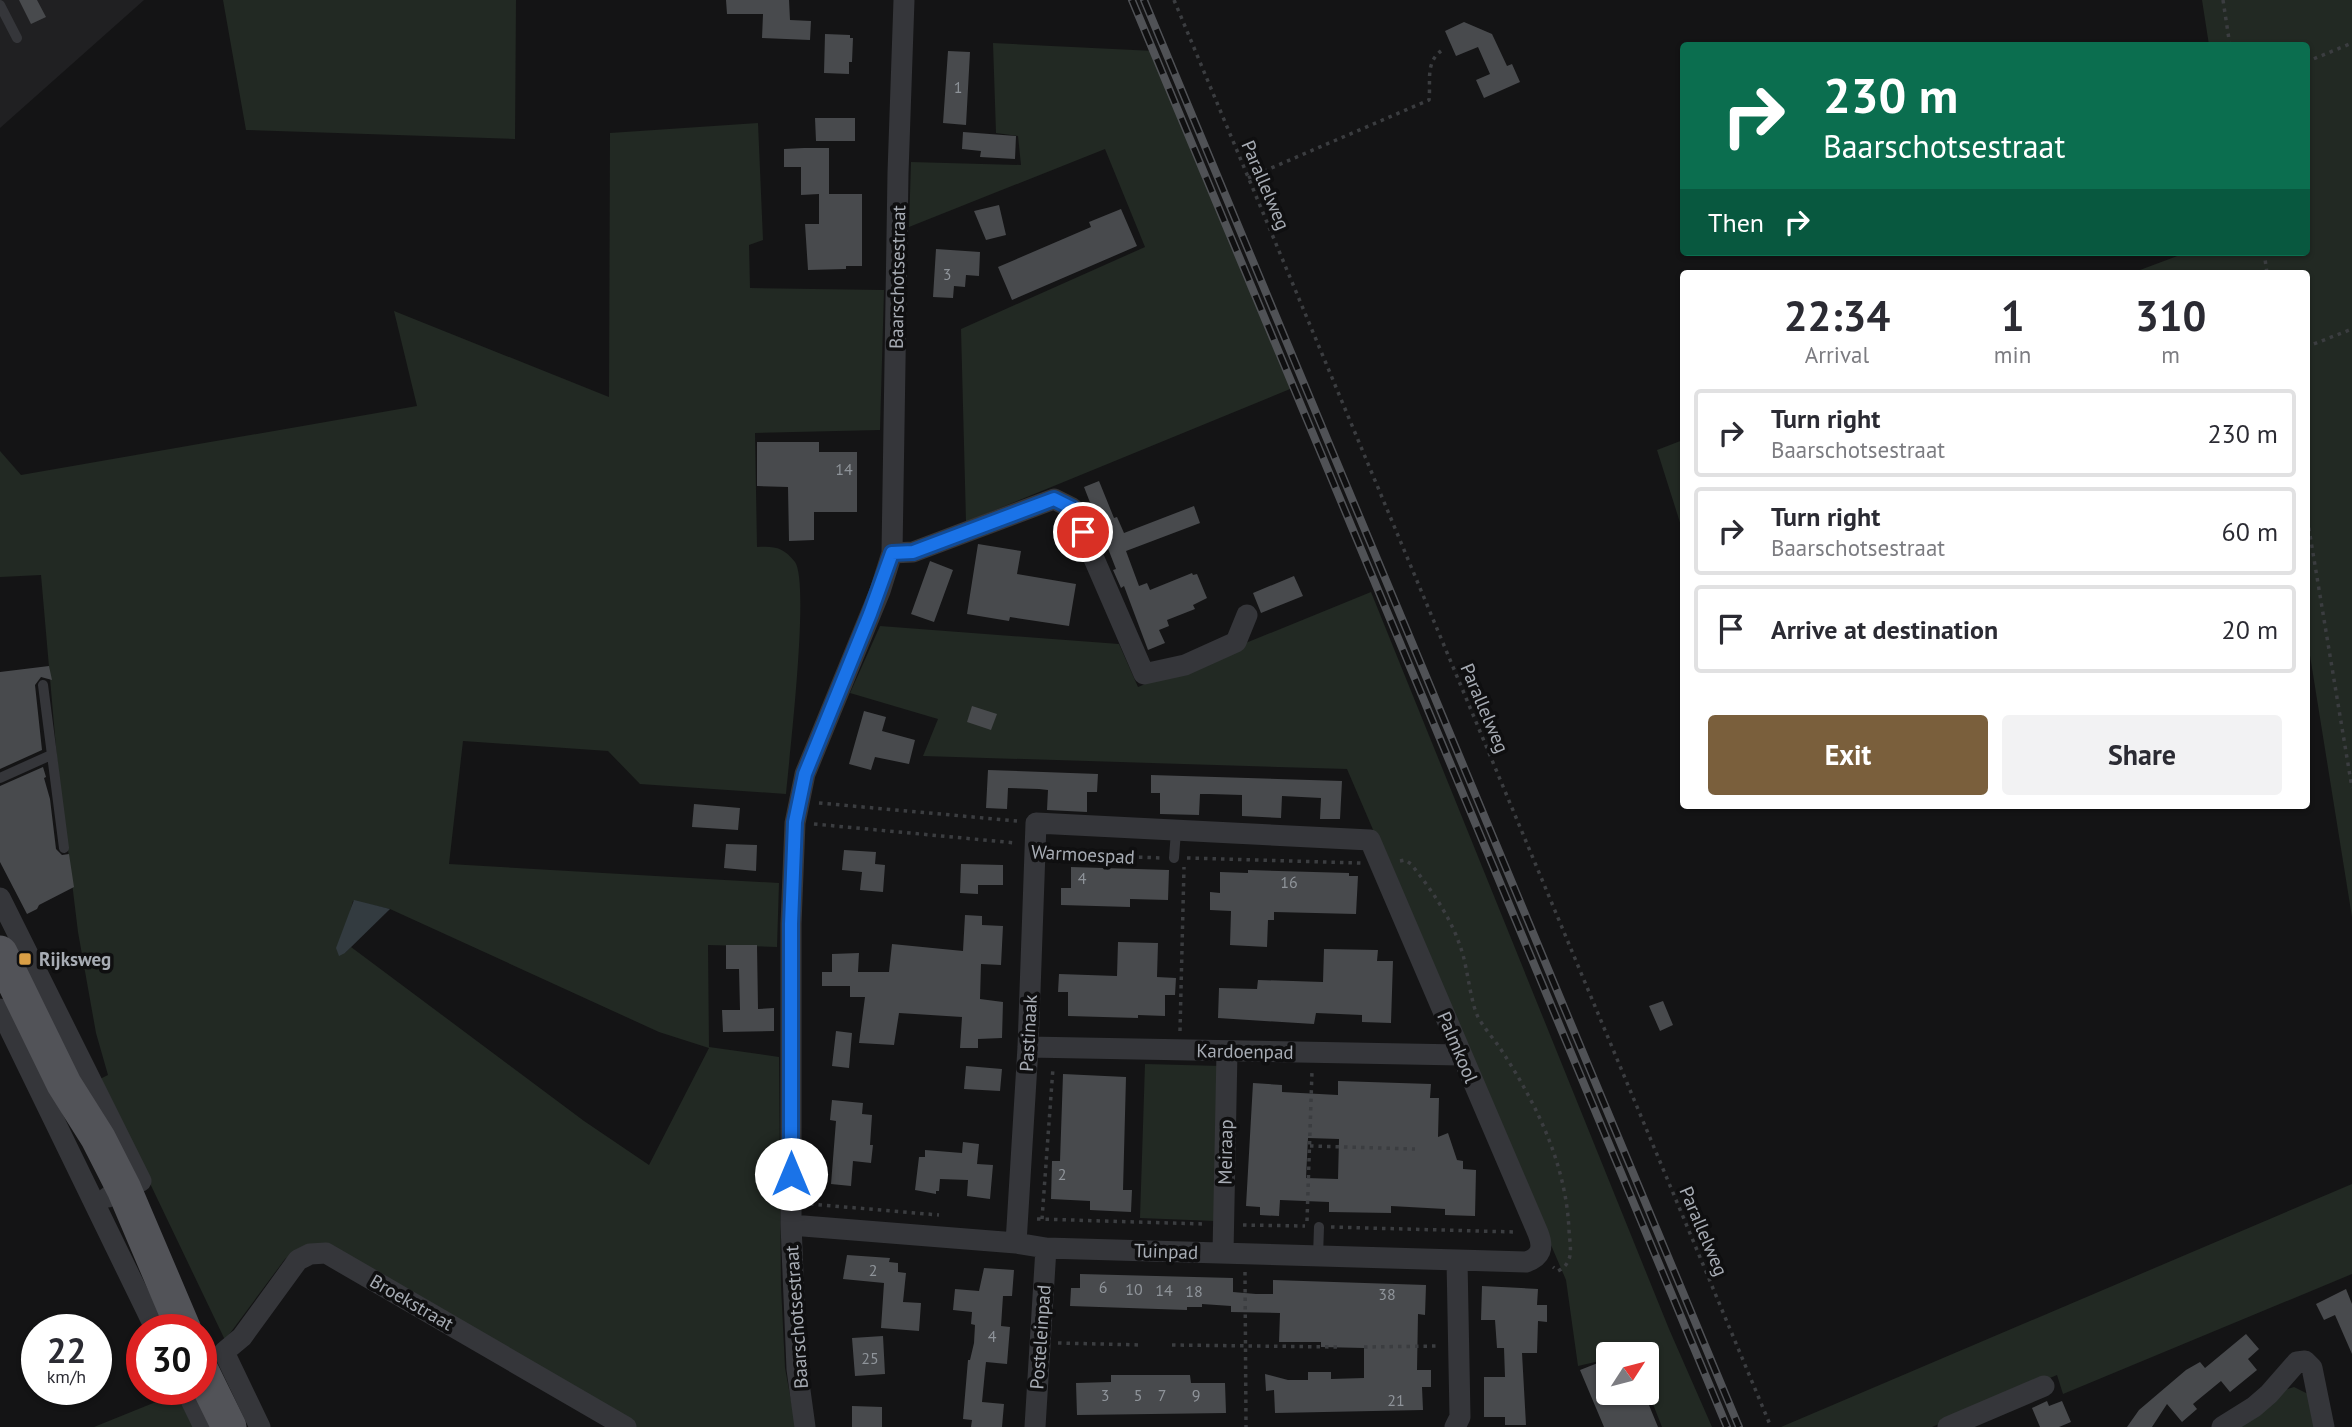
<!DOCTYPE html>
<style>
body{margin:0;font-family:"PT Sans",sans-serif;background:#f2f2f3;color:#2b2b33;height:100vh;display:flex;flex-direction:column;font-size:26px;white-space:nowrap}
*{box-sizing:border-box;margin:0}
p{font-size:23px;color:#7c7c81}
.icon{flex:none;width:38px;height:38px;fill:none;stroke:currentColor;stroke-width:2;stroke-linecap:round;stroke-linejoin:round}
.map{position:relative;flex:1;overflow:hidden}
.sheet{position:absolute;left:1680px;top:270px;width:630px;height:539px;display:flex;flex-direction:column;background:#fff;border-radius:7px;box-shadow:0 2px 5px #0004}
.sheet>*{flex:none}
.hud{position:absolute;left:1680px;top:42px;width:630px;height:214px;border-radius:7px;box-shadow:0 2px 5px #0004;background:#0b6e4f;color:#fff;overflow:hidden}
.needle{width:46px;rotate:54deg}
.controls{position:absolute;left:1596px;top:1342px;display:grid;gap:14px}
.controls a{display:grid;place-items:center;width:63px;height:63px;border-radius:7px;background:#fff;box-shadow:0 2px 5px #0004;font-size:35px}
.speed{position:absolute;left:21px;top:1314px;display:flex;gap:14px;font-size:35px;font-weight:700;text-align:center}
.speed>*{display:grid;place-content:center;width:91px;height:91px;border-radius:50%;background:#fff;box-shadow:0 2px 5px #0004;line-height:1}
.speed small{font-size:18px;font-weight:400}
.speed .limit{border:10px solid #d22;background:#fff;color:#111}
.pin{position:absolute;display:grid;place-items:center;width:60px;height:60px;color:#fff;margin:-30px;border:4px solid #fff;border-radius:50%;box-shadow:0 2px 7px #0007}
.me{position:absolute;width:77px;margin:-38px;rotate:0deg;stroke-linejoin:round;filter:drop-shadow(0 0 5px #0008)}
.turn{display:flex;align-items:center;gap:24px;height:147px;padding:0 28px;font-size:32px}
.turn .icon{width:91px;height:91px;stroke-width:2.5}
.turn b{display:block;font-size:49px;line-height:60px}
.then{display:flex;align-items:center;height:66px;padding:0 28px;background:#0003;gap:14px;font-size:26px}
.eta{display:flex;justify-content:space-evenly;align-items:center;height:119px;text-align:center}
.eta b{font-size:42px;font-weight:600;line-height:49px}
.cta{display:flex;gap:14px;margin-top:auto;padding:14px 28px}
.cta a{flex:1;height:80px;border-radius:7px;background:#7a5f3c;color:#fff;font-size:28px;font-weight:600;line-height:80px;text-align:center}
.cta a+a{background:#f2f2f3;color:#2b2b33}
ul{padding:0;list-style:none}
li{display:flex;align-items:center;gap:21px;height:88px;margin:0 14px 10px;padding:0 14px;border:4px solid #e1e1e2;border-radius:7px}
li div{flex:1}
li b{display:block;font-size:26px}
li em{font-style:normal}
.map>svg:first-child{display:block}
.built{fill:#202022}
.green{fill:#222923;fill-rule:evenodd}
.water{fill:#333b40}
.building{fill:#484a4d;fill-rule:evenodd}
.lines{fill:none;stroke-linecap:round;stroke-linejoin:round}
.path{stroke:#3b3d40;stroke-width:3.5;stroke-dasharray:3.5 5;stroke-linecap:butt}
.lane{stroke:#35363a;stroke-width:10}
.street{stroke:#35363a;stroke-width:21}
.primary{stroke:#525358;stroke-width:35}
.rail-casing{stroke:#505256;stroke-width:8}
.rail{stroke:#0f0f10;stroke-width:5;stroke-dasharray:16;stroke-linecap:butt}
.route-casing{stroke:#114b97;stroke-width:18}
.route{stroke:#1a73e8;stroke-width:12}
.poi-dot{fill:#da9f46;stroke:#0f0f10;stroke-width:2.5}
.labels{text-anchor:middle;dominant-baseline:central;stroke-width:7;stroke-linejoin:round;paint-order:stroke}
.number-label{font-size:16px;fill:#8f949a}
.street-label{font-size:19px;fill:#a7acb4;stroke:#0f0f10}
.poi-label{font-size:19px;font-weight:bold;fill:#a7acb4;stroke:#0f0f10;text-anchor:start}
</style>
<div class="map">
<svg width="2352" height="1427" viewBox="0 0 2352 1427">
<rect width="100%" height="100%" fill="#141415"/>
<path class="built" d="M0,0H144L0,128Z"/>
<path class="green" d="M223,0H516L515,139L246,130Z
M2202,0H2352V917L2307,637L2306,273H2132L2188,252H2306V46L2209,45Z
M993,43L1154,51L1295,387L966,522L961,329L1145,247L1105,149L909,227L911,162L1021,165L1018,136L996,133Z
M758,123L763,240L749,245L750,288L884,290L880,430L755,433L757,547C775,546 783,547 795,562C810,584 789,759 786,794L640,784L608,751L463,741L449,864L779,883L777,947L708,945L709,1047L779,1057L781,1286L785,1368L796,1427H630L302,1247L285,1259L225,1340L100,1079L108,1075L96,1033L78,932L57,759L41,575L0,577V451L21,475L417,406L394,311L609,397L610,133ZM353,901L390,909L659,1032L709,1048L649,1165L584,1121L351,947L345,953L350,912Z
M1683,440H1684L1683,532L1657,450Z
M1371,592L1669,1329L1712,1427H1662L1647,1389V1354L1632,1353L1608,1354V1359L1578,1366L1566,1280L1347,769L923,756L938,719L850,693L880,626L1119,644L1138,687Z
M1145,1064L1221,1066L1215,1221L1140,1218Z
M2352,1184V1274L2063,1394L2057,1375L1932,1427H1781Z
M2294,1387L2312,1396L2318,1427H2236L2284,1390Z
M178,1393L194,1427H94Z"/>
<path class="water" d="M354,900L390,909L345,953L339,956L336,948Z"/>
<path class="building" d="M19,0H37L46,17L31,24Z
M726,0H789L790,20L811,21L810,40L762,38L763,14H727Z
M1464,22L1492,34L1507,66L1512,64L1520,82L1484,98L1476,80L1490,74L1478,47L1456,56L1445,31Z
M825,34L850,35V38H853L852,62H849V74L824,73Z
M948,51L970,52L966,125L943,123Z
M815,118H855V141H816Z
M963,132L1016,136L1015,159L980,157L981,151L962,149Z
M804,148H829V194H862V266H846V269L808,270L805,224H819V194L801,195V167H784V149Z
M999,205L1006,235L986,240L974,211Z
M1121,209L1137,246L1012,300L998,267L1091,227L1089,222Z
M936,249L980,252L979,276L966,275L965,287L954,286L953,298L933,297Z
M757,442H819V452H857V512H814V540L789,541L788,487L757,486Z
M1099,481L1114,518L1117,517L1124,533L1194,506L1200,523L1126,551L1139,586L1147,583L1150,590L1192,573L1193,575L1197,574L1207,598L1193,605L1195,609L1167,620L1169,626L1159,630L1165,643L1148,650L1124,586L1121,588L1113,570L1116,569L1084,487Z
M978,544L1021,551L1017,574L1076,584L1069,626L1010,617L1009,621L967,614Z
M930,561L953,570L934,622L911,614Z
M1294,576L1303,596L1261,613L1253,593Z
M49,666L52,680L41,677L35,685L42,750L0,769V672Z
M972,706L997,714L991,730L967,722Z
M864,711L886,717L882,731L915,740L909,764L875,757L871,770L849,764Z
M43,767L46,777L44,778L50,799L56,849L62,855L69,854L74,887L39,905L37,909L27,914L0,862V786Z
M988,770L1098,774L1097,792H1087V812L1047,810L1048,790L1039,789L1008,788L1007,809L986,808Z
M1151,775L1342,781L1340,819H1320L1321,798L1282,796L1281,818L1242,816V795L1209,794H1200L1199,815L1160,814V793H1151Z
M694,804L740,808L738,830L692,827Z
M726,844L757,845L756,871L724,868Z
M844,850L876,852L875,864L885,865L883,892L860,890L862,872L842,870Z
M961,864L1003,865V885H978V894L960,893Z
M1071,867L1169,870L1168,900L1130,899V907L1061,905V888H1071Z
M1248,870L1349,873V876H1358L1356,914L1274,912V920H1268L1267,947L1230,945L1231,911L1210,910V892L1220,893V872L1248,873Z
M965,915L982,916V925L1003,926L1001,965L981,964L980,999L1003,1002L1002,1038L978,1039V1048H960L962,1017L899,1013L894,1045L859,1043L865,997H850V986H822V972H832V954L859,953L858,972H889L892,944L963,951Z
M1118,942L1158,943L1157,977L1176,978L1175,995H1165V1016L1138,1015V1018L1068,1016V992H1058L1059,974L1117,976Z
M726,945H757L758,1009L774,1008V1031L723,1032L722,1010H740L739,969H726Z
M1324,949L1378,950L1377,961H1393L1391,1023L1362,1022V1015L1316,1013L1314,1024L1218,1018L1219,988L1257,989L1258,980L1323,982Z
M1663,1001L1673,1025L1660,1031L1649,1006Z
M836,1031L852,1033L849,1068L832,1066Z
M966,1066L1002,1069L1000,1091L964,1089Z
M1063,1074L1126,1077L1123,1190H1132L1131,1212L1090,1210V1201L1051,1199L1052,1161H1060Z
M1338,1081L1431,1084L1430,1098H1439L1438,1137L1448,1133L1457,1160L1463,1161V1169L1476,1170L1475,1216L1445,1215V1209L1391,1206V1213L1329,1212V1202L1280,1200L1279,1216L1260,1215V1207L1246,1206L1253,1083L1282,1085V1092L1338,1095ZM1308,1138L1339,1139L1338,1179L1306,1178Z
M832,1100L863,1103L862,1114L872,1115L870,1145H873L871,1163L853,1161L851,1186L831,1184L836,1121L830,1120Z
M963,1142L979,1144L977,1164L993,1165L990,1199L967,1196L968,1180L940,1179L939,1191H936V1194L915,1190L919,1157H925V1150L962,1153Z
M847,1255L890,1258L889,1262L898,1263V1272L906,1273L903,1302L921,1303L919,1331L881,1328L884,1283L843,1279Z
M984,1268L1014,1270L1012,1296H1003L1001,1326L1010,1327L1007,1364L986,1362L985,1371L982,1402L1004,1404L1002,1427H971L972,1420L963,1419L968,1360H970L974,1343L975,1325L971,1324L972,1312L953,1310L955,1289L979,1291Z
M1080,1274L1233,1278V1292L1256,1294H1273V1280L1426,1285L1425,1315L1418,1314L1417,1370H1431V1387H1422L1423,1410L1275,1413L1274,1390L1266,1391L1265,1374L1288,1380H1308V1372H1331V1379L1364,1378V1348L1321,1347V1342H1279L1280,1313L1231,1312V1306L1202,1304V1307H1187V1310L1070,1306L1071,1288H1080Z
M1482,1286L1538,1289L1537,1305H1547V1322L1538,1321L1537,1353H1522L1526,1425H1505V1417H1484V1377H1505L1504,1348H1497L1495,1320H1481Z
M2346,1289L2352,1304V1354L2335,1315L2324,1320L2316,1304Z
M2246,1334L2259,1349L2248,1359L2257,1370L2230,1392L2221,1381L2193,1404L2197,1409L2182,1422L2167,1404L2152,1427H2127L2139,1410L2186,1370L2200,1362L2205,1368Z
M883,1336L885,1374L855,1376L852,1338Z
M1608,1359V1393H1644L1658,1427H1604L1580,1370Z
M1111,1375H1190L1191,1383H1225L1226,1413L1077,1415L1076,1383L1111,1382Z
M2047,1401L2049,1406L2062,1401L2071,1422L2059,1427H2040L2032,1408Z
M852,1406L882,1407V1427H852Z"/>
<g class="lines">
<path class="path" d="M1174,0L1771,1427
M2223,0L2230,46
M2306,62L2352,43
M1248,178L1429,100C1431,82 1425,63 1441,51
M2264,252L2267,273
M2306,347L2352,329
M2306,511L2352,788
M819,803L1017,821
M814,824L1016,843
M1054,854L1161,858
M1187,858L1361,863
M1400,861L1405,860L1411,864C1433,892 1453,920 1463,955C1468,973 1471,1003 1478,1017C1484,1028 1493,1038 1500,1048C1536,1103 1566,1163 1569,1230C1570,1247 1575,1262 1558,1271L1553,1267
M1180,1031L1184,867
M1310,1146L1415,1149
M810,1204L939,1215
M1037,1219L1204,1224
M1042,1219L1053,1068
M1307,1221L1312,1071
M1243,1225L1305,1226
M1331,1227L1515,1232
M1245,1272L1246,1427
M1058,1343L1143,1345
M1172,1345L1338,1347
M1364,1347L1439,1346"/>
<path class="lane" d="M0,5L17,38
M43,685L64,848
M0,778L51,755
M1174,858L1176,831
M1318,1256L1319,1227"/>
<path class="street" d="M892,553L913,552L1054,499L1072,508L1144,674L1185,665L1236,642L1247,615
M0,898L141,1181L108,1197
M0,1009L156,1330
M1028,1047L1461,1055
M791,1225L1016,1243L1046,1248L1526,1262C1541,1257 1544,1248 1538,1233L1370,840L1036,823L1028,1047L1016,1243
M1223,1253L1227,1051
M186,1390L204,1427
M260,1427L224,1352L242,1337L298,1260L310,1254L326,1253L626,1427
M805,1427L797,1369L791,1225V924L795,823L805,774L880,591L892,553L898,173L904,0
M1035,1427L1046,1248
M1455,1427L1460,1417L1457,1260
M1948,1427L2044,1386
M2222,1427L2254,1407L2269,1394L2297,1362L2305,1361L2312,1368L2324,1427"/>
<path class="primary" d="M0,953L64,1084L98,1138L124,1189L184,1330
M201,1370L229,1427"/>
<defs>
<path id="rail" d="M1132,0L1727,1427
M1144,0L1739,1427"/>
</defs>
<use href="#rail" class="rail-casing"/>
<use href="#rail" class="rail"/>
</g>
<g class="lines">
<defs>
<path id="route" d="M791,1174V924L795,822L805,774L870,614L892,553L913,552L1054,499L1072,508L1083,532"/>
</defs>
<use href="#route" class="route-casing"/>
<use href="#route" class="route"/>
</g>
<rect class="poi-dot" x="18" y="952" width="14" height="14" rx="3.5"/>
<g class="labels">
<g class="number-label">
<text x="958" y="87">1</text>
<text x="947" y="274">3</text>
<text x="844" y="469">14</text>
<text x="1082" y="878">4</text>
<text x="1289" y="882">16</text>
<text x="1062" y="1174">2</text>
<text x="873" y="1270">2</text>
<text x="1103" y="1287">6</text>
<text x="1134" y="1289">10</text>
<text x="1164" y="1290">14</text>
<text x="1194" y="1291">18</text>
<text x="1387" y="1294">38</text>
<text x="992" y="1336">4</text>
<text x="870" y="1358">25</text>
<text x="1105" y="1395">3</text>
<text x="1138" y="1395">5</text>
<text x="1162" y="1395">7</text>
<text x="1196" y="1395">9</text>
<text x="1396" y="1400">21</text>
</g>
<g class="street-label">
<text transform="translate(1266 185) rotate(67)">Parallelweg</text>
<text transform="translate(897 277) rotate(-89)">Baarschotsestraat</text>
<text transform="translate(1485 708) rotate(67)">Parallelweg</text>
<text transform="translate(1083 854) rotate(3)">Warmoespad</text>
<text transform="translate(1028 1033) rotate(-87)">Pastinaak</text>
<text transform="translate(1458 1047) rotate(67)">Palmkool</text>
<text transform="translate(1245 1051) rotate(1)">Kardoenpad</text>
<text transform="translate(1225 1152) rotate(-89)">Meiraap</text>
<text transform="translate(1704 1231) rotate(67)">Parallelweg</text>
<text transform="translate(1166 1251) rotate(2)">Tuinpad</text>
<text transform="translate(412 1302) rotate(30)">Broekstraat</text>
<text transform="translate(796 1317) rotate(-94)">Baarschotsestraat</text>
<text transform="translate(1040 1337) rotate(-86)">Posteleinpad</text>
</g>
<g class="poi-label">
<text x="39" y="959">Rijksweg</text>
</g>
</g>
</svg>
<div class="controls">
<a><svg class="needle" viewBox="-14 -14 28 28"><path d="M0-13l5 13h-10z" fill="#e53935"/><path d="M0 13l5-13h-10z" fill="#7c7c81"/></svg></a>
</div>
<div class="speed"><div>22<small>km/h</small></div><div class="limit">30</div></div>
<div class="pin" style="left:1083px;top:532px;background:#d93025"><svg class="icon" aria-label="arrive" viewBox="0 0 24 24"><path d="M6 21V4h12l-3 4 3 4H6"/></svg></div>
<svg class="me" style="left:791px;top:1174px" viewBox="-20 -20 40 40"><circle r="19" fill="#fff"/><path d="M0-13L10 11 0 6-10 11z" fill="#1a73e8"/></svg>
<div class="hud">
<div class="turn"><svg class="icon" aria-label="right" viewBox="0 0 24 24"><path d="M7 20v-9h11M14 6l5 5-5 5"/></svg><div><b>230 m</b>Baarschotsestraat</div></div>
<div class="then">Then<svg class="icon" aria-label="right" viewBox="0 0 24 24"><path d="M7 20v-9h11M14 6l5 5-5 5"/></svg></div>
</div>
<section class="sheet">
<div class="eta">
<div><b>22:34</b><p>Arrival</p></div>
<div><b>1</b><p>min</p></div>
<div><b>310</b><p>m</p></div>
</div>
<ul>
<li><svg class="icon" aria-label="right" viewBox="0 0 24 24"><path d="M7 20v-9h11M14 6l5 5-5 5"/></svg><div><b>Turn right</b><p>Baarschotsestraat</p></div><em>230 m</em></li>
<li><svg class="icon" aria-label="right" viewBox="0 0 24 24"><path d="M7 20v-9h11M14 6l5 5-5 5"/></svg><div><b>Turn right</b><p>Baarschotsestraat</p></div><em>60 m</em></li>
<li><svg class="icon" aria-label="arrive" viewBox="0 0 24 24"><path d="M6 21V4h12l-3 4 3 4H6"/></svg><div><b>Arrive at destination</b></div><em>20 m</em></li>
</ul>
<div class="cta"><a>Exit</a><a>Share</a></div>
</section>
</div>
